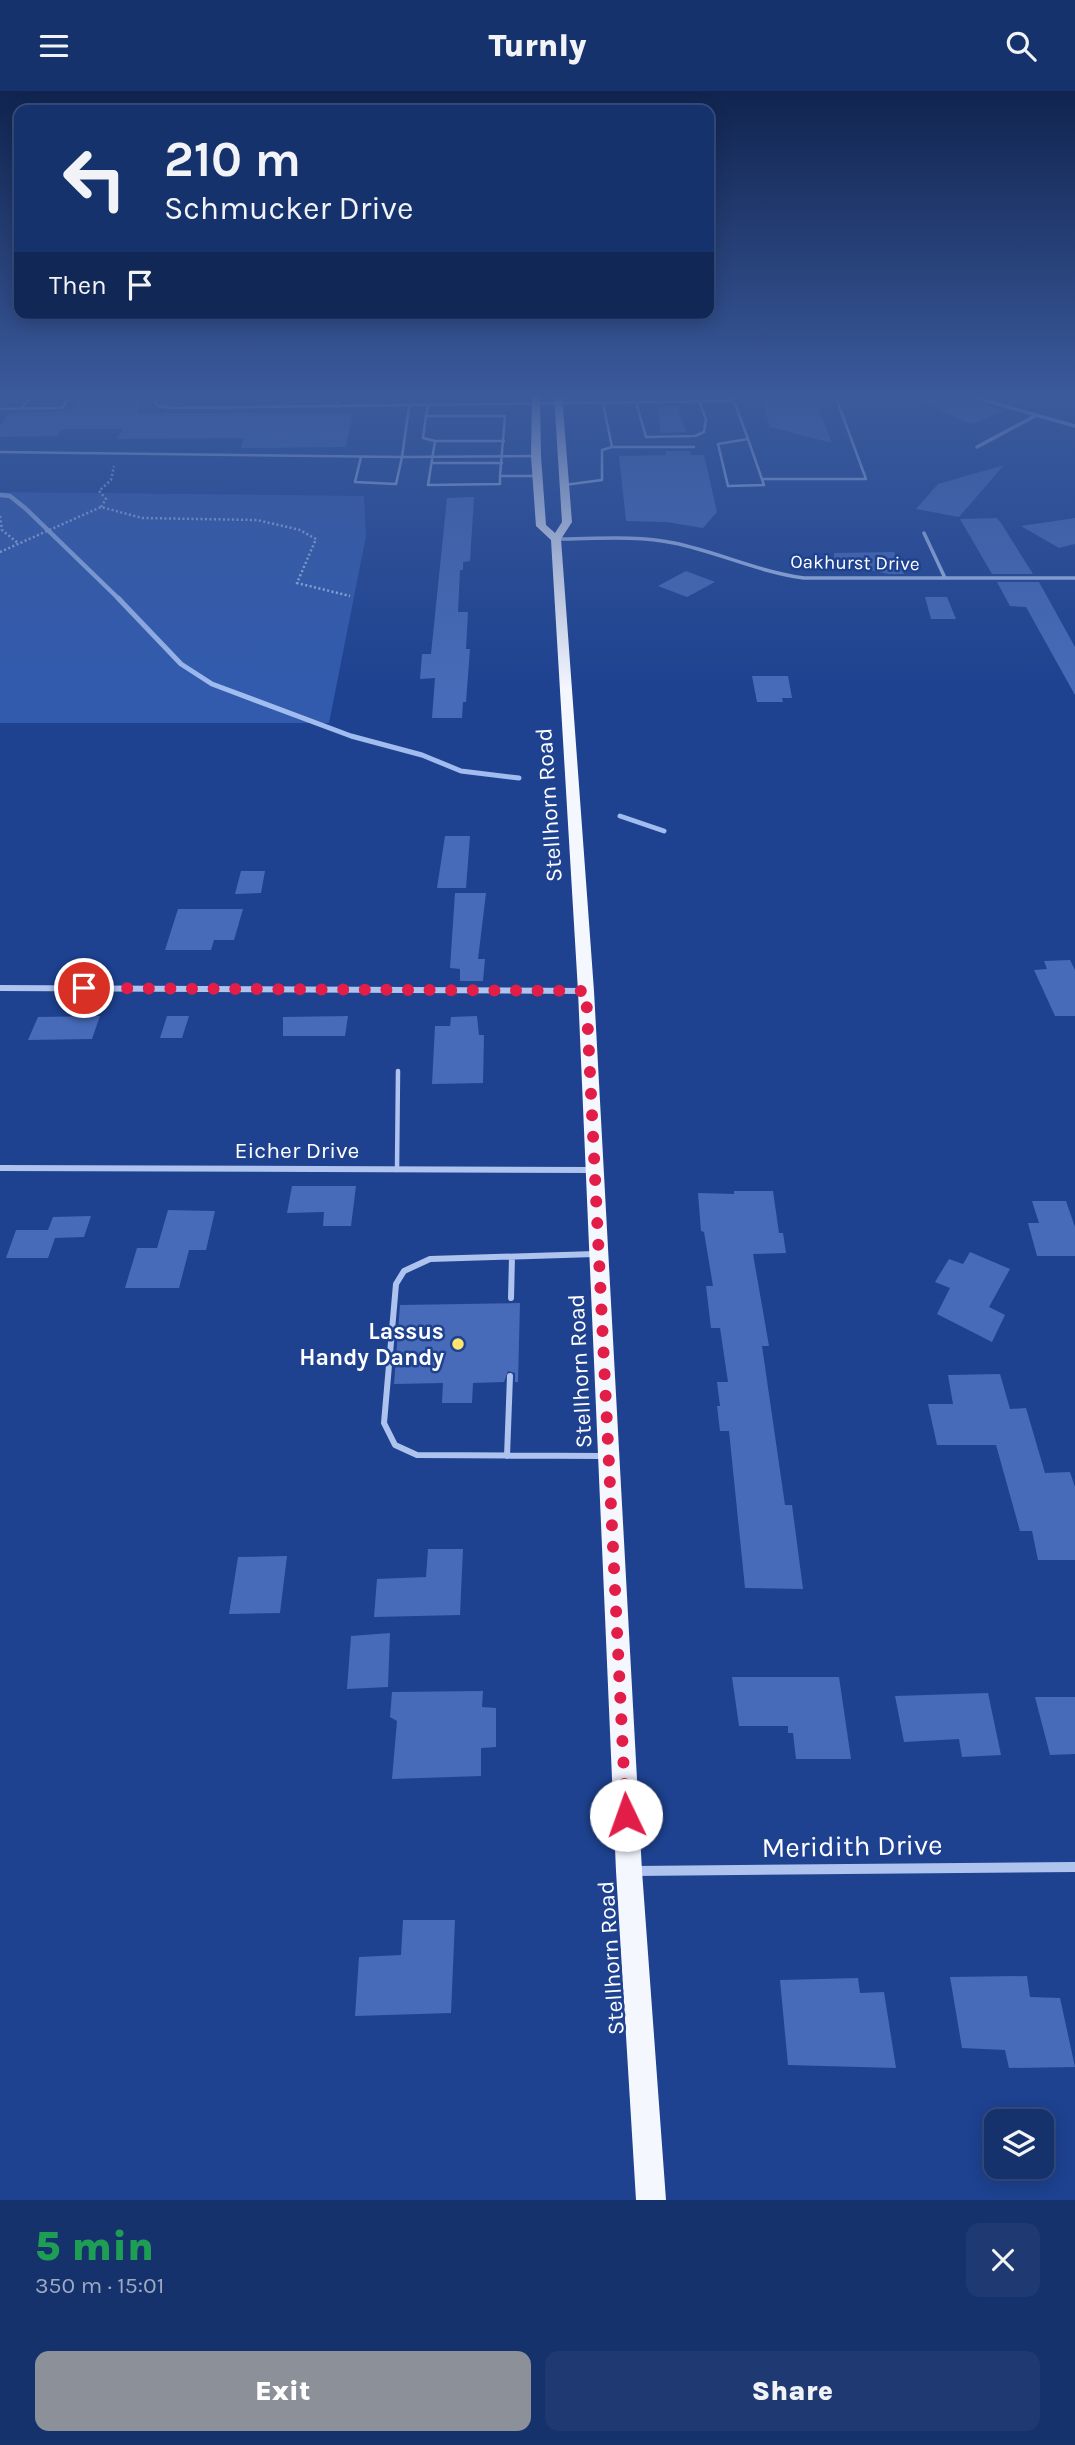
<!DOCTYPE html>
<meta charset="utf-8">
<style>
body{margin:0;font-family:Karla,sans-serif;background:#1f3a72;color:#f1f3f6;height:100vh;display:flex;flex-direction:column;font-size:26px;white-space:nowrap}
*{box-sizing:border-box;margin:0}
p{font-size:23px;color:#9eaac2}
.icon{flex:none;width:38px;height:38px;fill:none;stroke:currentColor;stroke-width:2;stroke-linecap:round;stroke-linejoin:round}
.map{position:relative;height:2109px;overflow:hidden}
.panel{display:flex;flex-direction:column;background:#16326c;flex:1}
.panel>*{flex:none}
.banner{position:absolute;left:14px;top:14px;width:700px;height:214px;border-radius:14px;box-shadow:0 4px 18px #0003,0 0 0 2px #354d7f;background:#16326c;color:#f1f3f6;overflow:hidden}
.fabs{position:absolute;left:984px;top:2018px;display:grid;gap:14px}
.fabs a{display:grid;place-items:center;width:70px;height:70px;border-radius:14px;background:#16326c;box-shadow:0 4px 18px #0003,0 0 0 2px #354d7f;font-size:35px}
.pin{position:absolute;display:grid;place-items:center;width:60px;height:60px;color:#fff;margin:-30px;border:4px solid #fff;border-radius:50%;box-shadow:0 2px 7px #0007}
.me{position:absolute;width:77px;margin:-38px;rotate:357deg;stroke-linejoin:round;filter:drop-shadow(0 0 5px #0008)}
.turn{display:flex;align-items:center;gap:24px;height:147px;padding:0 35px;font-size:32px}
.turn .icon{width:91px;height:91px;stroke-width:2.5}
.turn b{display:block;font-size:49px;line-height:60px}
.then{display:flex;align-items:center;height:66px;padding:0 35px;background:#0003;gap:14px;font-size:26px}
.round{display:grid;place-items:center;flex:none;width:74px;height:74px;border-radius:14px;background:#1f3a72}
.headline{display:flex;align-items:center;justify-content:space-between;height:119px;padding:0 35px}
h1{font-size:42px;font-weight:800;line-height:52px;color:#1e9e55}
.button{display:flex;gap:14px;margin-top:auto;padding:14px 35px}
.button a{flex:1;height:80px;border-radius:14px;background:#8c9099;color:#fff;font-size:28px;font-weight:800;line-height:80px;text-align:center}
.button a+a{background:#1f3a72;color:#f1f3f6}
header{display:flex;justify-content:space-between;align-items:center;height:91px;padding:0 35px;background:#16326c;font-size:32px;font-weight:800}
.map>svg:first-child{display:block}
.green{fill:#325bae}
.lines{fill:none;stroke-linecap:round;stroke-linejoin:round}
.stream-far1{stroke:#a1bcef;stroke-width:4.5}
.stream{stroke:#a1bcef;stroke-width:5}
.building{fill:#476bb8}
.path{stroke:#aec3ed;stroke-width:2.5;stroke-dasharray:2 2.5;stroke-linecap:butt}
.lane-far2{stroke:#aec3ed;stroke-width:2.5}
.lane-far1{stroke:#aec3ed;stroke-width:4.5}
.lane{stroke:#aec3ed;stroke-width:6}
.street-far2{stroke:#aec3ed;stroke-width:3.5}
.street-far1{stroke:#aec3ed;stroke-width:6}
.street{stroke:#aec3ed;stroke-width:10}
.primary{fill:#f5f7ff;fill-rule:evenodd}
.route{stroke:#e11d48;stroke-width:12;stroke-dasharray:0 21.6}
.poi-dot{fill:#fce46d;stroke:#1e4290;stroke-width:2.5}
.labels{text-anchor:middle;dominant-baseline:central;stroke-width:5;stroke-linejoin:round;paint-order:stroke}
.far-street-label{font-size:19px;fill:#fff;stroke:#1e4290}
.street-label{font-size:23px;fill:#fff;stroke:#1e4290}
.poi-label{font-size:23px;font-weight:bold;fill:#fff;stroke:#1e4290;text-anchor:end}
.near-street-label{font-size:28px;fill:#fff;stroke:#1e4290}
</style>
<header><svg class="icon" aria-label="menu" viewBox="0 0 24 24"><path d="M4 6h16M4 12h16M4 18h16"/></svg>Turnly<svg class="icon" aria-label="search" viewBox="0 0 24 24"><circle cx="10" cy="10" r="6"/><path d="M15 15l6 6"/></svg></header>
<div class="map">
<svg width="1075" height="2109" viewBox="0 0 1075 2109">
<rect width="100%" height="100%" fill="#1e4290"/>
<path class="green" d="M0,401L364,405L366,445L329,632H0Z"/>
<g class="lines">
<path class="stream-far1" d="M0,404L10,405L25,417L120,509"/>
<path class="stream" d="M118,507L181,573L212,593L351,645L422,664L461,680L519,687
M620,725L664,740"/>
</g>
<path class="building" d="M81,304H146L137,322H353L346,356L241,357L244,347L117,348L123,338H62L57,345L0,346V335L9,322L70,320Z
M762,304H813L832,352L770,336L762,311H765Z
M908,304H962L965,308L1005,320L971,333Z
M981,304H1040L1017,314Z
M657,315H677L686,341L661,342Z
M665,360H690L691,364H704L717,421L703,437L667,431L626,430L619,365L666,364Z
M1004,374L959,426L916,418L938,393Z
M474,406L470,470L463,471V479H460L458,521H468L466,558H470L466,611H463L462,627H432L435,587L420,588L422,563H431L447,407Z
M997,427L1001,432L1033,483H992L960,428Z
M1075,427V453L1059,457L1021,435Z
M894,461L904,483H889L834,472V462Z
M686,480L715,491L687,506L658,495Z
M997,491H1039L1075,556V604L1026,516L1010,515Z
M925,506H947L956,528H931Z
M752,585H788L792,607H782L783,611H757Z
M445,745H470L466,797H437Z
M241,780H265L261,802L235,803Z
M455,802H486L478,868H485L483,890H460V878L450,877Z
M178,818H243L234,849H214L211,859H165Z
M1070,869L1075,879V925H1055L1034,879L1047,878L1044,870Z
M100,925L92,948L28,949L38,926Z
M167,925H189L182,947H160Z
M348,925L345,945H283V926Z
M477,925L479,944H484L483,992L432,993L435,935H450L451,926Z
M292,1095H356L351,1135H323L324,1121L287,1122Z
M734,1100H773L779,1142H783L786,1162L753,1163L769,1255H762L785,1414H792L803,1498L745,1497L729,1340H720L717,1315H720L717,1291H728L720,1237H711L706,1195H713L704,1141L701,1140L698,1102L734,1103Z
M1032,1110H1066L1075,1136V1165H1037L1028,1132H1039Z
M168,1119L215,1120L206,1159H189L179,1197H125L137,1157H157Z
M91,1125L84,1146L55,1147L48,1167H6L16,1139H48L53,1126Z
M970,1161L1010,1178L989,1216L1005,1224L992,1251L937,1223L950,1197L935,1191L949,1168L963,1173Z
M520,1212L518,1291H515V1282L508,1280L504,1291L473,1292L472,1312H442L443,1292L394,1293L400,1214Z
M1000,1283L1010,1318L1026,1317L1045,1382L1070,1381L1075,1396V1469H1038L1032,1440H1020L996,1354H937L928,1313H953L948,1284Z
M428,1458H463L460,1524L374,1526L377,1488L426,1486Z
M287,1465L280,1522L229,1523L238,1466Z
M390,1542L388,1596L347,1598L351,1545Z
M732,1586H839L851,1668H796L793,1642H788V1635H739Z
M483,1600L482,1616L496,1617V1656L481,1657V1685L392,1688L397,1630L390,1626L392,1601Z
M988,1602L1001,1664L962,1666L959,1648L904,1651L895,1605Z
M1035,1606H1075V1663L1050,1664Z
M403,1829H455L451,1922L355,1925L359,1866L401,1864Z
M1027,1885L1030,1906L1060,1907L1075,1976L1009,1977L1005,1959L962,1957L950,1886Z
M858,1887L860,1902L884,1901L896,1977L788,1974L780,1889Z"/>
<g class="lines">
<path class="path" d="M101,416L106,408L99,400L111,389L114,375
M0,425L2,439L19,453
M0,461L101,416L142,427L257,429L300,439L316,448L297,492L350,505"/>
<path class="lane-far2" d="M159,304L155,311L158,315L171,317L734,310
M596,304L603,312L612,356
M726,304L734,310L748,348
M636,311L646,346L695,345L704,341L706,328L699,310
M428,314L426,325H505L500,385H537
M337,316L340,304
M409,316L402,366L536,365
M22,317L31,304
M0,318L62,317L70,304
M426,325L423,347L435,350
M748,348L764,394L728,395L718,353Z
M0,361L402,366L396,393L355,391L361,366
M432,372H502
M500,385V393L428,394L435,350H504
M762,388H866L835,304
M564,394L602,389V359L612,356H694"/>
<path class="lane-far1" d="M397,1079L398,980"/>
<path class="lane" d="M595,1163L430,1168L404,1180L396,1193L384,1332L395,1354L417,1364L602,1365
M511,1207L512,1166
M507,1365L510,1285"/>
<path class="street-far2" d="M966,304L1075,335
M977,356L1035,325
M924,442L945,487
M556,448C595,448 635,444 674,452C718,461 759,481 804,487H1075"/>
<path class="street-far1" d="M0,897L585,900
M0,1077L594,1079"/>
<path class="street" d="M635,1780L1075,1776"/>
<path class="primary" d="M532,304H540L541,365L546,434L555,442L562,431L554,304H562L572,431L561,448L594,900L642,1780L666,2109H636L616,1780L578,900L551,449L536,435L531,365Z"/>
</g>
<linearGradient id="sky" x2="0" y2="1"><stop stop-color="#10244f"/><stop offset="0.51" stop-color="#3b5a9c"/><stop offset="1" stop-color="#3b5a9c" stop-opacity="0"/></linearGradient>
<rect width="1075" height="599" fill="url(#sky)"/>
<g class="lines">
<path class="route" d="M84,897L586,900L626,1724"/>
</g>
<circle class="poi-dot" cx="458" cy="1253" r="7"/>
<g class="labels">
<g class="far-street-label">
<text transform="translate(855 472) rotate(1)">Oakhurst Drive</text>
</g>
<g class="street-label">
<text transform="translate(549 714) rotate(-94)">Stellhorn Road</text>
<text x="297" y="1059">Eicher Drive</text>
<text transform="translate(580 1280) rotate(-93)">Stellhorn Road</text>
<text transform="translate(611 1867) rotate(-94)">Stellhorn Road</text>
</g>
<g class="poi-label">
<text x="444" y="1240">Lassus<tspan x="444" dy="26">Handy Dandy</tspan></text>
</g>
<g class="near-street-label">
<text transform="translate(852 1755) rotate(-1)">Meridith Drive</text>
</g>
</g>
</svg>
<div class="fabs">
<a><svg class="icon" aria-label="layers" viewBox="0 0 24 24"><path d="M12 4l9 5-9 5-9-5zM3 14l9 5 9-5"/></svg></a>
</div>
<div class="pin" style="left:84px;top:897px;background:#d93025"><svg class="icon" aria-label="arrive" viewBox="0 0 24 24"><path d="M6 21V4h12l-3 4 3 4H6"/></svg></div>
<svg class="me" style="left:626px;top:1724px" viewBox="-20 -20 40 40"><circle r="19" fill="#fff"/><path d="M0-13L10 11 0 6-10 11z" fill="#e11d48"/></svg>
<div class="banner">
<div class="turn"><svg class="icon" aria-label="left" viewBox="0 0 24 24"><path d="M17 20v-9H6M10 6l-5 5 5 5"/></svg><div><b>210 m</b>Schmucker Drive</div></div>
<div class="then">Then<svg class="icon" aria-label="arrive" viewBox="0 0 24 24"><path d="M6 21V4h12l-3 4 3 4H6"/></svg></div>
</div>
</div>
<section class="panel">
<div class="headline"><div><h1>5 min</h1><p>350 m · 15:01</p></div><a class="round"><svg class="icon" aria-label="close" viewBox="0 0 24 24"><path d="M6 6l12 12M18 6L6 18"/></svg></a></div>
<div class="button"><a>Exit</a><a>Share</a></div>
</section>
